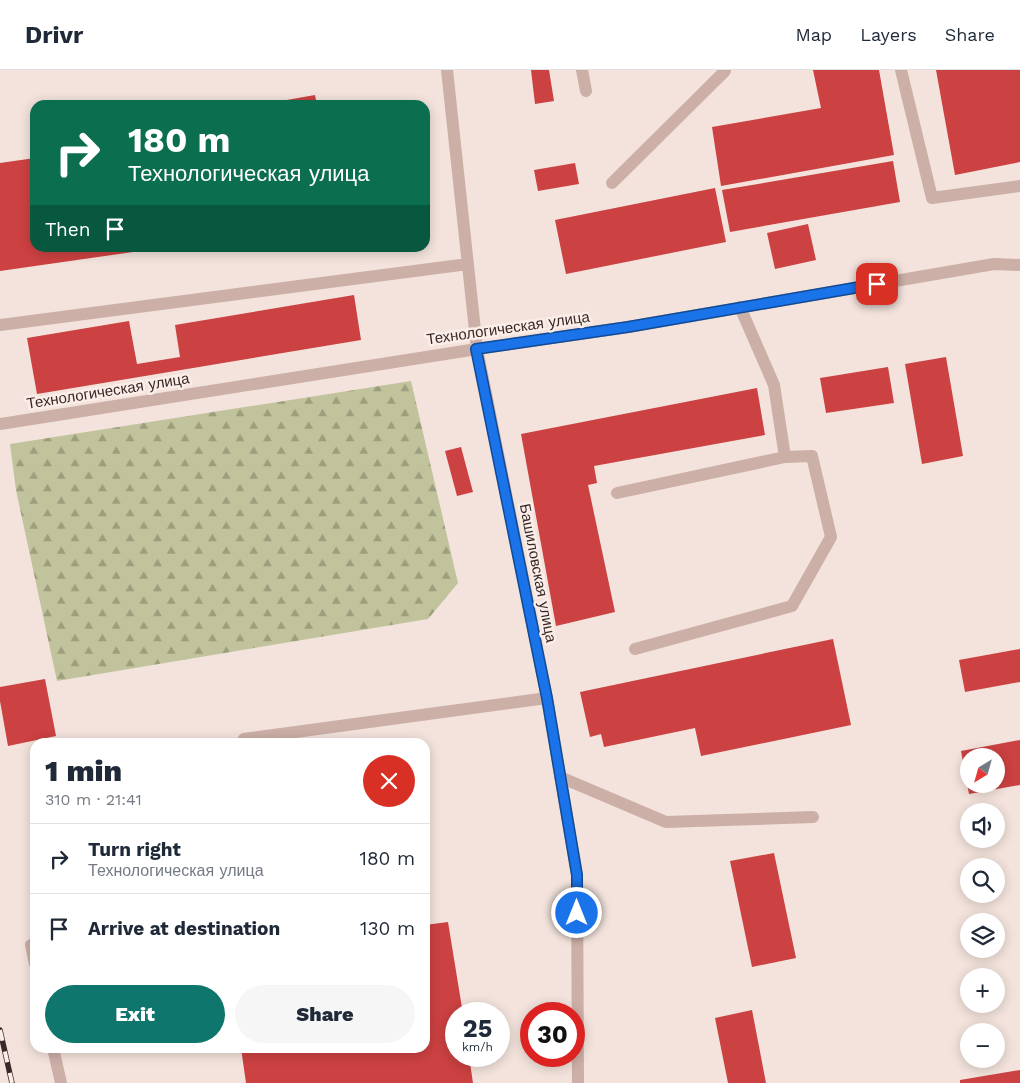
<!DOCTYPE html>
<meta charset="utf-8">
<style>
body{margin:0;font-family:"Work Sans",sans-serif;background:#f6f6f7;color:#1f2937;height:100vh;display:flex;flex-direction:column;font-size:19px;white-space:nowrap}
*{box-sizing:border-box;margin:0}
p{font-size:16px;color:#747a83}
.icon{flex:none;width:28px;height:28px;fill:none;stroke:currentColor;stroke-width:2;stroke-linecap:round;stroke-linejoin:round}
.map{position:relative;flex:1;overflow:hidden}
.details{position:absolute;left:30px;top:668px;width:400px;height:315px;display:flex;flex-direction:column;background:#fff;border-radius:15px;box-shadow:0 2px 12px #0003}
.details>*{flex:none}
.top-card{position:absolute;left:30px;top:30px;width:400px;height:152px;border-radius:15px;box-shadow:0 2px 12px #0003;background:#0b6e4f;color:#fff;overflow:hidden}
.needle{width:32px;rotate:217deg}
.buttons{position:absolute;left:960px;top:678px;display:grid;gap:10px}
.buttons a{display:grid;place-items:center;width:45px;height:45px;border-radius:50%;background:#fff;box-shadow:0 2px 12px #0003;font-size:25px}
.speed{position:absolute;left:445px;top:932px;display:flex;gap:10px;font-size:25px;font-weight:700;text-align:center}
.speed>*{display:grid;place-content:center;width:65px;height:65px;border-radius:50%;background:#fff;box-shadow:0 2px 12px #0003;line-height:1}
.speed small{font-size:12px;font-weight:400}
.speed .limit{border:8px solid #d22;background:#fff;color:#111}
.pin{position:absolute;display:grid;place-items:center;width:42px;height:42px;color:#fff;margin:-21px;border-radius:10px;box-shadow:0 2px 8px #0006}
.me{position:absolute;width:55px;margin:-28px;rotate:0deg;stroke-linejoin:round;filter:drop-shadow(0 0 4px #0008)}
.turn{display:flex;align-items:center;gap:18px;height:105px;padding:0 15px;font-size:22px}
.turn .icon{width:65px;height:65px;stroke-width:2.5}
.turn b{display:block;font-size:35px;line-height:42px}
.then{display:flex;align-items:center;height:48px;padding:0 15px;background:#0003;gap:10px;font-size:19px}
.round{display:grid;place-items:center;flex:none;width:52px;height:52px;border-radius:26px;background:#f6f6f7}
.head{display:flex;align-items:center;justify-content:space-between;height:85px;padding:0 15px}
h1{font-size:30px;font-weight:800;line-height:38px}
.primary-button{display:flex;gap:10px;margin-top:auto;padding:10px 15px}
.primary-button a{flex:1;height:58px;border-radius:30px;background:#0f766e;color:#fff;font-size:20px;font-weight:800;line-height:58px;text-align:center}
.primary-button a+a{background:#f6f6f7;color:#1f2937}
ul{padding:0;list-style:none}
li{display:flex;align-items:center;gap:15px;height:70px;padding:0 15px;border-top:1px solid #e0e1e3}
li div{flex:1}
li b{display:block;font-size:19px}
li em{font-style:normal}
header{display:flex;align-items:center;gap:30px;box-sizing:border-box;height:70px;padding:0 25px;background:#fff;border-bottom:1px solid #e0e1e3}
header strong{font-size:24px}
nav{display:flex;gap:28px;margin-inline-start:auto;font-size:18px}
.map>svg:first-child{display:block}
.forest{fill:url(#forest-firs)}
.building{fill:#cc4141;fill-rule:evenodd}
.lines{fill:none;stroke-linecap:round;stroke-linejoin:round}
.minor{stroke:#ccafa7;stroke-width:12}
.rail-casing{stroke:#382928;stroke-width:5.5}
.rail{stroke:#fbeee9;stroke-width:4;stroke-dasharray:11;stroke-linecap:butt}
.route-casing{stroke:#114b97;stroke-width:12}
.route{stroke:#1a73e8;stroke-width:9}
.labels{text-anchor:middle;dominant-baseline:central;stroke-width:5;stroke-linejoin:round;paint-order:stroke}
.street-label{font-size:15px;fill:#382928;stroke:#fbeee9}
</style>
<header>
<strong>Drivr</strong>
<nav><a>Map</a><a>Layers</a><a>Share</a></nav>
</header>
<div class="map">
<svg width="1020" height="1013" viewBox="0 0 1020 1013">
<defs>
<pattern id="forest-firs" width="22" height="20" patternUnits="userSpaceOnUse" patternTransform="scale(1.25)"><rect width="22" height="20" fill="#c0c39b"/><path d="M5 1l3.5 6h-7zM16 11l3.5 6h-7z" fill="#9d9e7e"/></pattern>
</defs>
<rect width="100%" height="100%" fill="#f3e3dc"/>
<path class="forest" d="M411,311L458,513L428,549L57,611L16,420L10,374Z"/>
<path class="building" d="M531,0H549L554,31L535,34Z
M813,0H879L894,85L721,116L712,57L821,38Z
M936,0H1020V92L955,105Z
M315,25L317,35H264V34Z
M35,88V178L154,179L0,201V93Z
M893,91L900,132L730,162L722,120Z
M575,93L579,114L538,121L534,100Z
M715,118L726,172L566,204L555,150Z
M808,154L816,190L775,199L767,163Z
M354,225L361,270L37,324L27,268L129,251L137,294L180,287L175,255Z
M946,287L963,386L922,394L905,294Z
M888,297L894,333L826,343L820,308Z
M757,318L765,365L594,396L597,413L588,415L615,542L556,556L521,364Z
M461,377L473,422L457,426L445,381Z
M833,569L851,655L701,686L695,658L604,677L601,664L590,667L580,622Z
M1020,579V612L965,622L959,590Z
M45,609L56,666L8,676L0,631V617Z
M1020,670V715L969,724L961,681ZM969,686H996V714H969Z
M774,783L796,888L752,897L730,791Z
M448,852L463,944H456V986H469L473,1013H246L241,978H425V855Z
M752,940L766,1013H728L715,948Z
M1020,1000V1013H960V1010Z"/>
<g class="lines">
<path class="minor" d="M447,0L477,279L547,628L577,805L578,1013
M582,0L586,21
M901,0L932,128L1020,116
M612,113L725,1
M0,255L468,194
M0,354L477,279L628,257L994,194L1020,195
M617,423L785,387
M635,579L792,536L831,467L812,386L785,387L774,315L740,237
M243,672L244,669L547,628
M560,707L666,752L813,747
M35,873L31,875L35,894
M53,978L61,1013"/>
<defs>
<path id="rail" d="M0,960L12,1013"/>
</defs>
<use href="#rail" class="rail-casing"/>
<use href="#rail" class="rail"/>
</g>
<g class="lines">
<defs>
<path id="route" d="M577,843V805L547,628L476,279L628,257L877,214"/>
</defs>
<use href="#route" class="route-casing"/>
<use href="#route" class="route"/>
</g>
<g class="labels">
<g class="street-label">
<text transform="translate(508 258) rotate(-8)">Технологическая улица</text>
<text transform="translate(108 321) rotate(-9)">Технологическая улица</text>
<text transform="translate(538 503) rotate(79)">Башиловская улица</text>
</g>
</g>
</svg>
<div class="buttons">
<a><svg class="needle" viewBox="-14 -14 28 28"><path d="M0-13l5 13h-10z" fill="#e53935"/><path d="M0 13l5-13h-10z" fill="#747a83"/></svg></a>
<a><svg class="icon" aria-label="sound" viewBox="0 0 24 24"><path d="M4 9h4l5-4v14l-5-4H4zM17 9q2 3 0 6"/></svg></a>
<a><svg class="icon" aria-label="search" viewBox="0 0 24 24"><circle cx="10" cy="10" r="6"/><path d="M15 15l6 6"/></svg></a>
<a><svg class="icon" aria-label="layers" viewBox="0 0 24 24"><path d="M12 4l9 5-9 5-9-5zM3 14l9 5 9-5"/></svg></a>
<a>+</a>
<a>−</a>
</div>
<div class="speed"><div>25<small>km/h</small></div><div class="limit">30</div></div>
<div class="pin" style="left:877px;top:214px;background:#d93025"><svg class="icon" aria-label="arrive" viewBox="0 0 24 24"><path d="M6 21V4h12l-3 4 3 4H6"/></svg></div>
<svg class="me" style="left:577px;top:843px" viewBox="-20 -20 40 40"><circle r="17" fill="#1a73e8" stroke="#fff" stroke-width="3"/><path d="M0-11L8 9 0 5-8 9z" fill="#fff"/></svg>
<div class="top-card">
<div class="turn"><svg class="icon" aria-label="right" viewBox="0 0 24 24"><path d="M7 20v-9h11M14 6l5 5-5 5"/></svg><div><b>180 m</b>Технологическая улица</div></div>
<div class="then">Then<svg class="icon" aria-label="arrive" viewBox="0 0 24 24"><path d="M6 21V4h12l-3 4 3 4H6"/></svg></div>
</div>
<section class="details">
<div class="head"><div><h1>1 min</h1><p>310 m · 21:41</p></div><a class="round" style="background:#d93025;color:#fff"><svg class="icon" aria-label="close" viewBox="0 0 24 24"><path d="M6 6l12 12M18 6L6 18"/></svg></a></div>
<ul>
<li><svg class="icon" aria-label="right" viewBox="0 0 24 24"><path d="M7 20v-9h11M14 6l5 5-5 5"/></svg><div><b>Turn right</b><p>Технологическая улица</p></div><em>180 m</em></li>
<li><svg class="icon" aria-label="arrive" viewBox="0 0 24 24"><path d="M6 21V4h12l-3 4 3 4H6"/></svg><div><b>Arrive at destination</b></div><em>130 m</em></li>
</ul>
<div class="primary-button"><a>Exit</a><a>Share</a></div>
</section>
</div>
